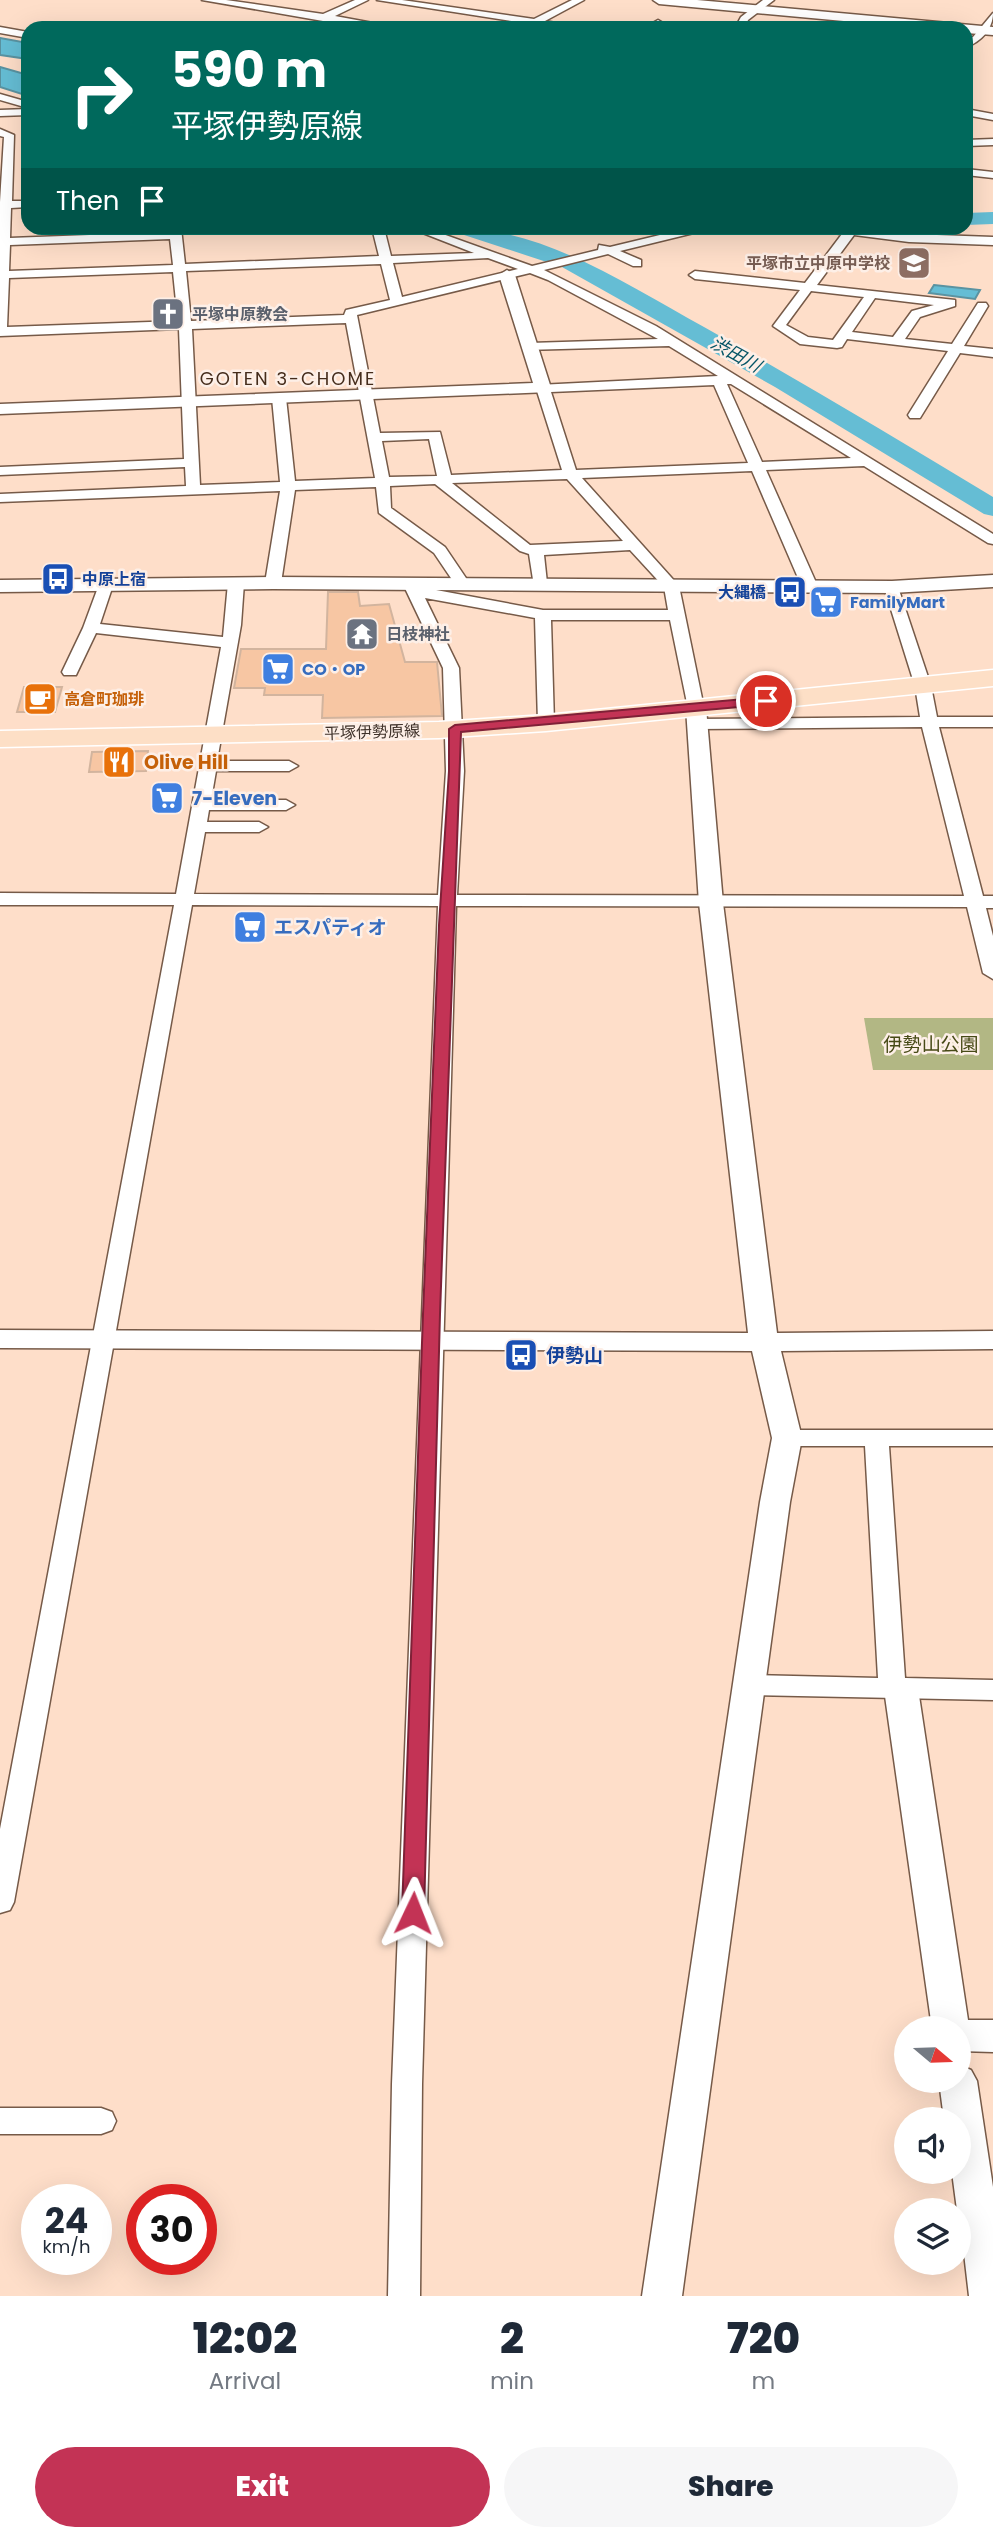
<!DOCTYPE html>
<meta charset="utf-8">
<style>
body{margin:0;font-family:Poppins,"Noto Sans JP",sans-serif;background:#f6f6f7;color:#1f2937;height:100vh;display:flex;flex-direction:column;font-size:26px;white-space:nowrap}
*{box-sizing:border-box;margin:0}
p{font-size:23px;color:#747a83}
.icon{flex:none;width:38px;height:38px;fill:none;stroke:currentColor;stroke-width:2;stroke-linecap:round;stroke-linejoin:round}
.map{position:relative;height:2296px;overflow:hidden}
.sheet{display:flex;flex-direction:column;background:#fff;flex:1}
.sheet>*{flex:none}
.hud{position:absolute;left:21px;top:21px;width:952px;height:214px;border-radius:21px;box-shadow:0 7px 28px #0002;background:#00695c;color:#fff;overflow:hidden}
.needle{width:46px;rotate:109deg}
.fabs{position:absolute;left:894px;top:2016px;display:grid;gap:14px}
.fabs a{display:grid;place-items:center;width:77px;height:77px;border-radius:50%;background:#fff;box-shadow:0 7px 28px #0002;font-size:35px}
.speed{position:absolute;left:21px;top:2184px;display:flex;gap:14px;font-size:35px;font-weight:700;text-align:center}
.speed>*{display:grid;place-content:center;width:91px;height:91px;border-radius:50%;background:#fff;box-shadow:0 7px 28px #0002;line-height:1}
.speed small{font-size:18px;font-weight:400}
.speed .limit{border:10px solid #d22;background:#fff;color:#111}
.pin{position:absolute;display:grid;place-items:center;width:60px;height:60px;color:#fff;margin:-30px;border:4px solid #fff;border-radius:50%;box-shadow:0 2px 7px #0007}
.me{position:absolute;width:77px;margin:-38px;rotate:2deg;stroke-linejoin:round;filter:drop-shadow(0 0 5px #0008)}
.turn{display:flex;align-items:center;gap:24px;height:147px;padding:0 35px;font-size:32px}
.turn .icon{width:91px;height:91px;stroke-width:2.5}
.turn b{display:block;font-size:49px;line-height:60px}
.then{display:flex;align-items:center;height:66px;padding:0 35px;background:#0003;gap:14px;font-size:26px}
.eta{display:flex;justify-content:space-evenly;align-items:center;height:119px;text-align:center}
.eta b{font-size:42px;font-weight:800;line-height:49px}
.primary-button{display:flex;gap:14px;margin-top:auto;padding:14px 35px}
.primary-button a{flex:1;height:80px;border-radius:42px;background:#c33355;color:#fff;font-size:28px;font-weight:800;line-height:80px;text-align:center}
.primary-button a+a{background:#f6f6f7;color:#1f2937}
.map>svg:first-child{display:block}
.green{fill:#b2b784}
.water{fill:#65bdd4;stroke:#5a93a1;stroke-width:2}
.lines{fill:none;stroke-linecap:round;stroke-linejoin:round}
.river{fill:#65bdd4;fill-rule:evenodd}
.building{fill:#f7c6a3;stroke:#d2b49e;stroke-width:2}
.minor-casing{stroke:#765a48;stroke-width:3}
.tertiary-casing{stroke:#765a48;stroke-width:3}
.primary-casing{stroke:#fff;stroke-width:3}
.minor{fill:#fff;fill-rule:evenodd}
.tertiary{fill:#fff;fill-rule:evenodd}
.primary{fill:#fddfc6;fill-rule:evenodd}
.route{fill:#c33355;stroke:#7f2137;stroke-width:2}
.labels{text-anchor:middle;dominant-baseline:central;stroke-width:5;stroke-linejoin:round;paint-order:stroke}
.far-education-label{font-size:16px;font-weight:bold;fill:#785e54;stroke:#fdefe7;text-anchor:end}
.far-worship-label{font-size:16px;font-weight:bold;fill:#5b616d;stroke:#fdefe7;text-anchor:start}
.far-transit-label{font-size:16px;font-weight:bold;fill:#164399;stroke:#fdefe7;text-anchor:start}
.far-shop-label{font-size:16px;font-weight:bold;fill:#366cbe;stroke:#fdefe7;text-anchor:start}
.far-food-label{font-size:16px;font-weight:bold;fill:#c56008;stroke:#fdefe7;text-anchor:start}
.far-street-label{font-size:16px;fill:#3f322a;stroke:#fdefe7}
.far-water-label{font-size:18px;font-style:italic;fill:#065566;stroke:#fdefe7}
.far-neighbourhood-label{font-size:18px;letter-spacing:2px;fill:#452c1b;stroke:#fdefe7}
.food-label{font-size:19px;font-weight:bold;fill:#c56008;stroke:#fdefe7;text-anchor:start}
.shop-label{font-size:19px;font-weight:bold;fill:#366cbe;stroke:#fdefe7;text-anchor:start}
.park-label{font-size:19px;fill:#474a16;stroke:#fdefe7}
.transit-label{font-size:19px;font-weight:bold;fill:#164399;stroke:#fdefe7;text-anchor:start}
</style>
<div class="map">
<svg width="993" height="2296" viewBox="0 0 993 2296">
<rect width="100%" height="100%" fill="#fedec9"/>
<path class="green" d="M864,1018H993V1070H873Z"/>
<path class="water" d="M0,38L28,43V59L0,55Z
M0,67L28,75V96L0,87Z
M934,285L980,290L975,299L929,293Z"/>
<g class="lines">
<path class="river" d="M993,212V224L966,225V213Z
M456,228C544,228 629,286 704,327C802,382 897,439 993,497V516L984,514L775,387L562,267L458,233Z"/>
</g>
<path class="building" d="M328,592H358L360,606L389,604L405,662H437L442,716L322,718L323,695H264L265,688H234L241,649H326Z
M24,687H62L55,712H17Z
M148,751L146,771L89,772L92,752Z"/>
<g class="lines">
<defs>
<path id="minor" d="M202,0H226L323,14L355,0H368L335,16L400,28H375L323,21Z
M377,0H402L534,19L572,0H584L545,21L582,28H557Z
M763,0H774L748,20L745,28H735L741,17Z
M993,13C993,29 981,42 966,47V40L973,37Z
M658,20L663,23L661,25L644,28Z
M885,20L890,23L884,28H873Z
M0,27L28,32V38L0,33Z
M0,94L28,102V108L0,100Z
M28,109V115L0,116V110Z
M966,109L993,114V120L966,115Z
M0,129L14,135L12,201H28V207L11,208L10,238L169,232V228H181L185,264L379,256L372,228H384L391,256L474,253L410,228H426L532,266L598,250L599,245L610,247L689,228H708L706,230L620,251L641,260V266H633L608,254L544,270L656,326L993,534V544L988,543L864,466L766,470L818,587L810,592L802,587L752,471L582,478L679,586L704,708L696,713L688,708L670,620H551L554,723L546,728L538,723L535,618L425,598L459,668L464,771L457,895L964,896L922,727L696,729L688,724L696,719L920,717L915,686L884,587L887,584H897L931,686L937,717H993V727H939L983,896H993V908H986L993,936V979L983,973L967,907L456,906L422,2084L420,2296H388L392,2084L438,906L192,905L14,1902L10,1910L0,1913V1829L174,905H0V893L176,894L221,647L96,633L76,675H64L62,672L83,628L100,582H110L113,585L100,624L223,637L228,583L236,578L244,583L241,625L217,761H289L298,766L289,771H216L211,800H286L295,805L286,810H209L207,822H259L268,827L259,832H205L194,894L438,895L446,771L443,668L403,584L406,581H416L420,587L543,610H668L664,587L630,550L544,555L547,583L539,588L534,586L529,554L520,551L435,484L390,486L391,508L445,547L470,584L467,587H457L434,553L379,513L376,487L295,490L281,583L273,588L265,583L280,491L0,502V494L186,486L185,467L0,475V467L184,459L179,329L0,336V202L4,137L0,136ZM170,239L173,265L9,271L10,245ZM488,258L518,269L402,297L393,263ZM381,264L390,300L346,310L344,315L191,321L186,271ZM173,272L178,321L7,327L9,278ZM530,273L548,280L658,339L530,343L524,347L525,350L669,346L718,376L538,385L536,388L562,470L451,475L440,432L380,433L357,315ZM346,323L375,478L295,481L286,398L279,394L272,398L280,482L200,485L192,329ZM727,384H731L851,458L762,462ZM714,385L748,463L576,470L551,392ZM429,439L437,476L389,477L382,441ZM567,479L623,541L530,545L452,483Z
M993,139V145L966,146V140Z
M966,169L993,172V178L966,175Z
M815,228H848L909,234L993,237V245L909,242L854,235L817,285L955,300V306L920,317L905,339L952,344L978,303H986L988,306L964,346L993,349V357L960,353L920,418H910L908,415L948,351L847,339L842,347L837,348L800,344L773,326L800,290L695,279L689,275L695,271L805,283L842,234L821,232ZM811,291L864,297L833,340L808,337L786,325ZM875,298L934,305L912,311L893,337L852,332Z
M787,1430H993V1446H889L905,1678L993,1680V1700L750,1695L741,1692L737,1685L741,1678L750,1675L878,1678L865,1446H787L779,1444L775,1438L779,1432Z
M0,2108H101L112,2112L116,2121L112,2130L101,2134H0Z"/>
<path id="tertiary" d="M653,0H697L993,27V35L966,33V28H920L659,4Z
M507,270L515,275L551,388L549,392L0,414V404L533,383L499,275Z
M993,575V587L892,593L273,589L0,592V580L273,577L892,581Z
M696,702L703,704L706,708L723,903L777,1333L993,1331V1349L781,1351L802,1438L790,1502L682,2296H642L760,1502L772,1438L752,1351L0,1348V1330L748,1333L699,903L686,708L689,704Z
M901,1677L913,1680L918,1689L968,2020H993V2052L959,2051V2028H932L884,1689L889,1680Z
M959,2065L971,2070L977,2081L993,2187V2296H969L959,2210H957L952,2172H959V2119H944L939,2081H959Z"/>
<path id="primary" d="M993,670V686L546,731L439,738L0,747V731L439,722L546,715Z"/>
</defs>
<use href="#minor" class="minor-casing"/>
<use href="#tertiary" class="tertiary-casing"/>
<use href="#primary" class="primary-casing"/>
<use href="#minor" class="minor"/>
<use href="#tertiary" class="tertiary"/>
<use href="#primary" class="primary"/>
</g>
<path class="route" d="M766,697L772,701L771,704L461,732L440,1314L424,1913L420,1919L413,1922L405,1919L402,1913L423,1314L439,925L449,771V729L455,725Z"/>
<defs>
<symbol id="school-square" viewBox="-11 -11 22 22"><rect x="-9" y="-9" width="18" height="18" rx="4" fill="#8d6e63" stroke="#fdefe7"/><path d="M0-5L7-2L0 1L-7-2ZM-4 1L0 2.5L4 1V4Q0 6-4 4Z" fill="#fff"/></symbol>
<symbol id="church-square" viewBox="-11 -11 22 22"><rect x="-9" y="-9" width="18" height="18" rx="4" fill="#6b7280" stroke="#fdefe7"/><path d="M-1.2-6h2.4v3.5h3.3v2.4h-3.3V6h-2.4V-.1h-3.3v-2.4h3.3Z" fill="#fff"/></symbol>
<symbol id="bus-square" viewBox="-11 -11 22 22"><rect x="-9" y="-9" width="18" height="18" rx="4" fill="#1a4fb4" stroke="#fdefe7"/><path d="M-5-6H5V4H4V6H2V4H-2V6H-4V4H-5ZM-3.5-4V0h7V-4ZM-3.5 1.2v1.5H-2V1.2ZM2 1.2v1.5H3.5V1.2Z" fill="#fff"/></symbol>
<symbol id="supermarket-square" viewBox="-11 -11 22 22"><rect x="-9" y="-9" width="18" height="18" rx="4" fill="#3f7fe0" stroke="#fdefe7"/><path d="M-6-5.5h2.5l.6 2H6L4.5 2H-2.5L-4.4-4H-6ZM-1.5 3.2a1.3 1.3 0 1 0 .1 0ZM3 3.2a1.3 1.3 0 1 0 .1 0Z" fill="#fff"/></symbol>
<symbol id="temple-square" viewBox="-11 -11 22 22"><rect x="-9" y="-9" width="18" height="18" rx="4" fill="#6b7280" stroke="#fdefe7"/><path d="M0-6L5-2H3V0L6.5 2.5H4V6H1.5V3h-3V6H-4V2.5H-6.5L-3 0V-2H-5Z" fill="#fff"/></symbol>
<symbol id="cafe-square" viewBox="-11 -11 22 22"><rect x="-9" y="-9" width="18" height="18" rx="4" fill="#e8710a" stroke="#fdefe7"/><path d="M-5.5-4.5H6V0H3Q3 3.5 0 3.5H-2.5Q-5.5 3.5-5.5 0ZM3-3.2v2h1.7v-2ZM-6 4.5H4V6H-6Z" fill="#fff"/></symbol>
<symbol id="restaurant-square" viewBox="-11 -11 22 22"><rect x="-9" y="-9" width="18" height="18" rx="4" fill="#e8710a" stroke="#fdefe7"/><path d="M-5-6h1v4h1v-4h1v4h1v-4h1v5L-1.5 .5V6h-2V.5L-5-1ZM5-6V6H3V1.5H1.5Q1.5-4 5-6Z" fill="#fff"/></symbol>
</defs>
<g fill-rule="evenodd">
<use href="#school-square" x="895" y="244" width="38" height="38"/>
<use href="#church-square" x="149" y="295" width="38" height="38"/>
<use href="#bus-square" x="39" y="560" width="38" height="38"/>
<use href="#bus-square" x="771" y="573" width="38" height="38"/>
<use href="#supermarket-square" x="807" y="583" width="38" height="38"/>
<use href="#temple-square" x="343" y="615" width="38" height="38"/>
<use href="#supermarket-square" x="259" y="650" width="38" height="38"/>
<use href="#cafe-square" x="21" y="680" width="38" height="38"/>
<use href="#restaurant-square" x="100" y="743" width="38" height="38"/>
<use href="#supermarket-square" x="148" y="779" width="38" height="38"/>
<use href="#supermarket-square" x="231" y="908" width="38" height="38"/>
<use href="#bus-square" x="502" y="1336" width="38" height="38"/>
</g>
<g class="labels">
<g class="far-education-label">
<text x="890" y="263">平塚市立中原中学校</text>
</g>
<g class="far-worship-label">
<text x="192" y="314">平塚中原教会</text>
<text x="386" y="634">日枝神社</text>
</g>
<g class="far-transit-label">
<text x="82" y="579">中原上宿</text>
<text x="766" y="592" text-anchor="end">大縄橋</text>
</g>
<g class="far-shop-label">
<text x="850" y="602">FamilyMart</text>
<text x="302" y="669">CO・OP</text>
</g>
<g class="far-food-label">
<text x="64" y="699">高倉町珈琲</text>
</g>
<g class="far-street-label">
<text transform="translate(372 732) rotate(-2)">平塚伊勢原線</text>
</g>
<g class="far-water-label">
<text transform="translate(736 354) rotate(29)">渋田川</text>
</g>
<g class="far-neighbourhood-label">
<text x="288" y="378">GOTEN 3-CHOME</text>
</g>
<g class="food-label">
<text x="144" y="762">Olive Hill</text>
</g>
<g class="shop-label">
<text x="192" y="798">7-Eleven</text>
<text x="274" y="927">エスパティオ</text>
</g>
<g class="park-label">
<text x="931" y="1044">伊勢山公園</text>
</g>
<g class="transit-label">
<text x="546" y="1355">伊勢山</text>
</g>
</g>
</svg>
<div class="fabs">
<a><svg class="needle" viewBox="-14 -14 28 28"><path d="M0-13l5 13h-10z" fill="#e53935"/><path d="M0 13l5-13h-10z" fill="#747a83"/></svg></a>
<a><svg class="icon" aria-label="sound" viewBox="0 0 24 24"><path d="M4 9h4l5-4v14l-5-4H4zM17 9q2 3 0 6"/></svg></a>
<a><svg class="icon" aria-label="layers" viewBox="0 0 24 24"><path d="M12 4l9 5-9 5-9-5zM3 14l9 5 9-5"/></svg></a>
</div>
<div class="speed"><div>24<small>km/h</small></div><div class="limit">30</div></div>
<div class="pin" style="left:766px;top:701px;background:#d93025"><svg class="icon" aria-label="arrive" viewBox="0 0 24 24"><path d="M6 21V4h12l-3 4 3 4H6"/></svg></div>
<svg class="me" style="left:413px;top:1913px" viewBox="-20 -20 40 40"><path d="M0-17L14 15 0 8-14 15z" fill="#c33355" stroke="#fff" stroke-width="4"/></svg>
<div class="hud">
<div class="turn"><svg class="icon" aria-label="right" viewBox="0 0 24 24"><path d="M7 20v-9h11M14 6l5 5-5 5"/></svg><div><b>590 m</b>平塚伊勢原線</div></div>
<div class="then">Then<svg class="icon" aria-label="arrive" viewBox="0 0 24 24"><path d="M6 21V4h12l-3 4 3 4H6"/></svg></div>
</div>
</div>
<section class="sheet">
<div class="eta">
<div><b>12:02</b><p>Arrival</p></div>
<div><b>2</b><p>min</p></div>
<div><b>720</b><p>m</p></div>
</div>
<div class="primary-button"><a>Exit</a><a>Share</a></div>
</section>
